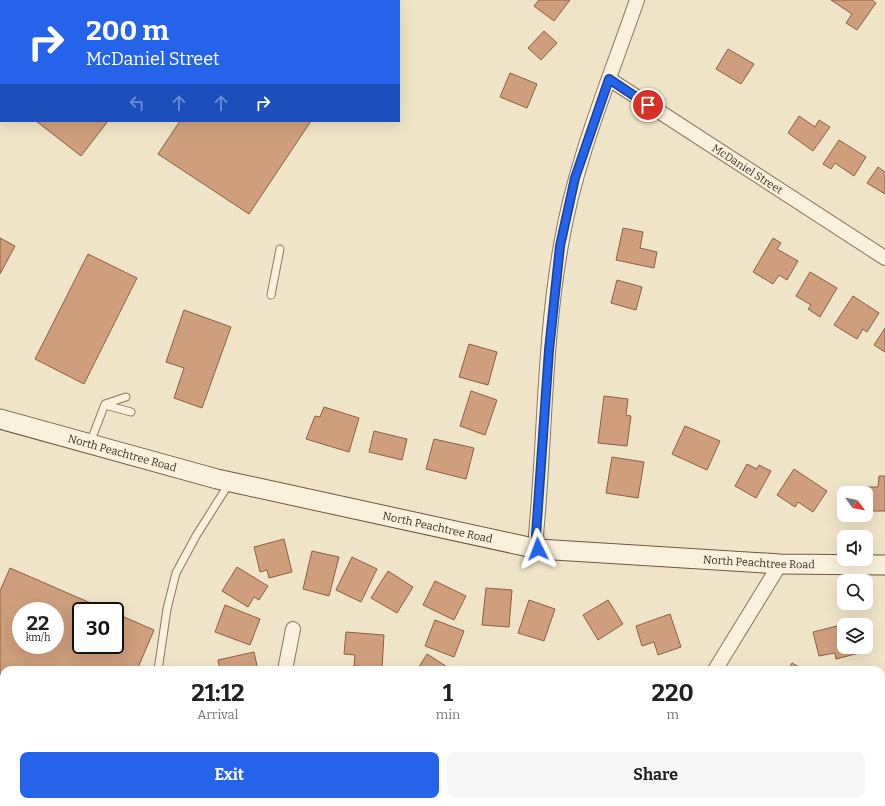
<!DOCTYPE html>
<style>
body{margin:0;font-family:Bitter,serif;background:#f6f6f6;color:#202124;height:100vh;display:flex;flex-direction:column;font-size:15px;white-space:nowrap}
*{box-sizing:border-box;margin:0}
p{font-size:13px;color:#757577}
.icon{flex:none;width:22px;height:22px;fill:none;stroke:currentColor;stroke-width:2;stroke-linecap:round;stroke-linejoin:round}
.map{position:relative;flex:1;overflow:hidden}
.panel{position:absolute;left:0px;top:666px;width:885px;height:140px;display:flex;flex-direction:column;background:#fff;border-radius:12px 12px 0 0;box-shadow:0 4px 16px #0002}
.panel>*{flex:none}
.guide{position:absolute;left:0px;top:0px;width:400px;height:122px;box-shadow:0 4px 16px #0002;background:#2563eb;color:#fff;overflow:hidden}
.needle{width:26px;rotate:122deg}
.controls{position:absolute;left:837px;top:486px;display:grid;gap:8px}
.controls a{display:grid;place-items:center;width:36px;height:36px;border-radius:8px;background:#fff;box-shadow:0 4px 16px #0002;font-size:20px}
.speed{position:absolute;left:12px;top:602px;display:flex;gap:8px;font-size:20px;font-weight:700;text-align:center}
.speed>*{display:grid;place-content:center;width:52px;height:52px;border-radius:50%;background:#fff;box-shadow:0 4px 16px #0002;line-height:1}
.speed small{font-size:10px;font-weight:400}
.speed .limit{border:2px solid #111;border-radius:6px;background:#fff;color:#111}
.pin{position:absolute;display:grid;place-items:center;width:34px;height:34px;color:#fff;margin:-17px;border:2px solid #fff;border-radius:50%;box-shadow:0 1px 4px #0007}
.me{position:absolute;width:44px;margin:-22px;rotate:357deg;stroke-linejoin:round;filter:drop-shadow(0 0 3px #0008)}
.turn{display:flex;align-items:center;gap:14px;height:84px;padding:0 20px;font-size:18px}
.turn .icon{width:52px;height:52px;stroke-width:2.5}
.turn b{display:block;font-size:28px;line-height:34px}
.lanes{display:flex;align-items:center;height:38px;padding:0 20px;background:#0003;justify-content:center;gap:20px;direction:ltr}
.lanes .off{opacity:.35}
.eta{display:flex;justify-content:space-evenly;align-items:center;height:68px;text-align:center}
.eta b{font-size:24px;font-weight:700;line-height:28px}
.action{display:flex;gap:8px;margin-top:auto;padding:8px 20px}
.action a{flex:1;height:46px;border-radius:8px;background:#2563eb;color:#fff;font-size:16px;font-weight:700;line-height:46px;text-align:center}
.action a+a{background:#f6f6f6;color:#202124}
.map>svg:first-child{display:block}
.building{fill:#cf9f7d;stroke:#8d5f41;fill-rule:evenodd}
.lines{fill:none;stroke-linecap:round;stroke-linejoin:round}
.lane-casing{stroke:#8d765c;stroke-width:9}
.street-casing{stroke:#8d765c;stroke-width:16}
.secondary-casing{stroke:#6f573f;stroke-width:21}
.lane{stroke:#faf1dc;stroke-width:7}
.street{stroke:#faf1dc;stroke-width:14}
.secondary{stroke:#faf1dc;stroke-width:19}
.route-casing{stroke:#184099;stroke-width:10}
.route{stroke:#2563eb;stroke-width:7}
.labels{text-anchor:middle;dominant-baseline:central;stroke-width:4;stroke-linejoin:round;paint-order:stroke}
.street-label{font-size:11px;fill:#3d2e20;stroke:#f7eed8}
</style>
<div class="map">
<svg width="885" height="806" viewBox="0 0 885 806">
<rect width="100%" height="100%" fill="#f0e4c8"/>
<path class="building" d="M268,0H383L382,1Z
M539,0H570L554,21L534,6Z
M831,0H872L876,3L857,30L846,23L852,14Z
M544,31L557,43L541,60L528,48Z
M728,49L754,64L741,84L716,69Z
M510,73L537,84L527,108L500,97Z
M799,116L815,127L819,120L830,127L813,151L788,133Z
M36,121H108L81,156Z
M180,121H311L249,214L158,154Z
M839,140L866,157L854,176L835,163L831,169L823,164Z
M878,167L885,172V194L867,183Z
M623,228L643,232L640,248L657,252L654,268L616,260Z
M0,238L15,246L0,274Z
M773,238L781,243L777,249L798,261L787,280L779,275L773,284L753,272Z
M88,254L137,278L84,384L35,359Z
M810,272L837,288L820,317L808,309L811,305L796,296Z
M617,280L642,287L636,310L611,303Z
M853,296L879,313L867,332L863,329L857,339L834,325Z
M184,310L231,327L202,408L174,398L184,368L166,362Z
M885,328V352L874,345Z
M469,344L497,352L488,385L459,377Z
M471,391L497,400L485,435L460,426Z
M604,396L628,399L626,415L631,416L627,446L598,443Z
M324,407L359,418L349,452L306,439L315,416L320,417Z
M685,426L720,441L707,470L672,454Z
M374,431L407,439L402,460L369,452Z
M434,439L474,448L466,479L426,469Z
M612,457L644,462L638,498L606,493Z
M747,464L757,469L759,465L771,471L756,498L735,486Z
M794,469L827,491L813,512L798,502L795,507L777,495Z
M879,476H885V511H866L865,487H878Z
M284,539L292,572L269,578L267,570L260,572L254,547Z
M312,551L339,557L329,596L303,589Z
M352,557L377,569L361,602L336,590Z
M237,567L268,586L259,600L254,597L248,607L222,591Z
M10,568L109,611H81V645H115V613L154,630L137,670H4V704L0,702V591ZM21,611H55V645H21Z
M388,571L413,587L397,613L371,598Z
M435,581L466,596L454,620L423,605Z
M486,588L512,590L509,627L482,625Z
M529,600L555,609L544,641L518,633Z
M608,600L623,624L598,640L583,615Z
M225,605L260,619L250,645L215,632Z
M670,614L681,647L658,655L654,642L642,646L636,626Z
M435,620L464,631L454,657L425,646Z
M857,621L858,625H844V647H865L867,651L836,659L835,653L819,656L813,632Z
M346,632L384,635L382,668L354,666L355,655L344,654Z
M254,652L258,670H220L218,660Z
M427,654L452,670H417Z
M792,663L804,670H788Z
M336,802H368L366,806H334Z
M456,802H485L482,806H461Z
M555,802H591L588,806H556L553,804Z"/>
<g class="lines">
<defs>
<path id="lane" d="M271,295L280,249
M105,405L131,412
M90,443L105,404L126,397
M158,670L167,609L176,573L196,536L230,482"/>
<g id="street">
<path d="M142,0L143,1"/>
<path d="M210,1V0"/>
<path id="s1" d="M609,79L885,258"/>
<path d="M538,549L536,535C545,439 544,341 561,245C575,161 609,81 637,0"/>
<path d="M285,670L293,629"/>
<path d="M715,670L780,564"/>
<path d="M405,806L408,802"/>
<path d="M631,806L634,802"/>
</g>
<g id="secondary">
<path id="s2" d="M0,419L217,479L538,549L780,564L885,565"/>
</g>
</defs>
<use href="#lane" class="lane-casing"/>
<use href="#street" class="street-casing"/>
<use href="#secondary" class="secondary-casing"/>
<use href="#lane" class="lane"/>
<use href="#street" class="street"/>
<use href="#secondary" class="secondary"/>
</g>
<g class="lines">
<defs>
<path id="route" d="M538,549L536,535L549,350L560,246L575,178L609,79L648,105"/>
</defs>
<use href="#route" class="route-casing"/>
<use href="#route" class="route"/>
</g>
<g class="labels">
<g class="street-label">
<text stroke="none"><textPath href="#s1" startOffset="165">McDaniel Street</textPath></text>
<text stroke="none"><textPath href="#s2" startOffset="127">North Peachtree Road</textPath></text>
<text stroke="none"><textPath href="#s2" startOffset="451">North Peachtree Road</textPath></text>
<text stroke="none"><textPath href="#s2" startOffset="775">North Peachtree Road</textPath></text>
</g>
</g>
</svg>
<div class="controls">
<a><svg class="needle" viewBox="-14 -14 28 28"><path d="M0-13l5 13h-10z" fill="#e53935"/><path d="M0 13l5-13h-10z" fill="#757577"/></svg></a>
<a><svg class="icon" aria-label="sound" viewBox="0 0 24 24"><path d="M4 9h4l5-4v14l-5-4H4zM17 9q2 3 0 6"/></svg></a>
<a><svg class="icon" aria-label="search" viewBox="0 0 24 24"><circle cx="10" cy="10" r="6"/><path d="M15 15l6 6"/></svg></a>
<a><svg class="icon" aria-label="layers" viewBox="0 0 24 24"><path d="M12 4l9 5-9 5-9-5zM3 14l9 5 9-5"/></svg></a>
</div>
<div class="speed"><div>22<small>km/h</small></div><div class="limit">30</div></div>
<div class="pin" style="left:648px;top:105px;background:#d93025"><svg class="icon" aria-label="arrive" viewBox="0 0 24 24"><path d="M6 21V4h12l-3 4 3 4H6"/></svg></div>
<svg class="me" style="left:538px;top:549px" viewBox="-20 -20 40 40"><path d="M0-17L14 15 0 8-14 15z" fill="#2563eb" stroke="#fff" stroke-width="4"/></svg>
<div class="guide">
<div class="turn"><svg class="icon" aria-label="right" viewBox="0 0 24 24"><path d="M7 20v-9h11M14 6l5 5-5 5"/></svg><div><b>200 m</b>McDaniel Street</div></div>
<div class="lanes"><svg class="icon off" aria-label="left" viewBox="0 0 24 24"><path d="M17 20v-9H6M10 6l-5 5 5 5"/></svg><svg class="icon off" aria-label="ahead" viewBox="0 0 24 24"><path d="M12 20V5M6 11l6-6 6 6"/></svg><svg class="icon off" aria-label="ahead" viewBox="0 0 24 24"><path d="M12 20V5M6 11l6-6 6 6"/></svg><svg class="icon" aria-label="right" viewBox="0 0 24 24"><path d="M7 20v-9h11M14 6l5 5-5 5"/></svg></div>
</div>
<section class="panel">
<div class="eta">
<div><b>21:12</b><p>Arrival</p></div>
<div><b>1</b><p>min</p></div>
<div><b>220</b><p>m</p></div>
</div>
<div class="action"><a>Exit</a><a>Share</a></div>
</section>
</div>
